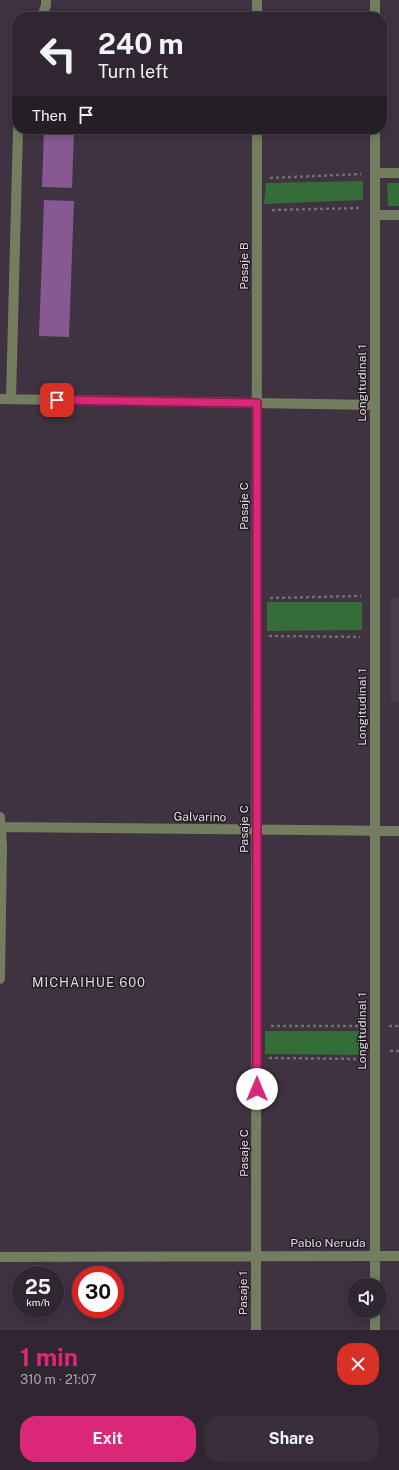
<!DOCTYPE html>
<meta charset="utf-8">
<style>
body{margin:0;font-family:"Public Sans",sans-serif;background:#372e39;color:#f1f3f6;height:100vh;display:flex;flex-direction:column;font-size:15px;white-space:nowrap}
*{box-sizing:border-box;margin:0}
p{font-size:13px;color:#a7a5ab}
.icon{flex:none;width:22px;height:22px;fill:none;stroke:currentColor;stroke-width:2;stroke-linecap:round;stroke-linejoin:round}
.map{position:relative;height:1330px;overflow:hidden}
.side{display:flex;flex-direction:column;background:#2f2631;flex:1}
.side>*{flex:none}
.top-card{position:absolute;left:12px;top:12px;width:375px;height:122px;border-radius:16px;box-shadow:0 2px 10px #0003,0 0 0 1px #4a434d;background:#2f2631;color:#f1f3f6;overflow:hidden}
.controls{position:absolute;left:347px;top:1278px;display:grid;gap:8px}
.controls a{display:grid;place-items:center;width:40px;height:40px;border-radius:50%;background:#2f2631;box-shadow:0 2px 10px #0003,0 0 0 1px #4a434d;font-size:20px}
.speed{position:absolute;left:12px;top:1266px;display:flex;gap:8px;font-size:20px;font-weight:700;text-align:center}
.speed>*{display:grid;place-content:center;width:52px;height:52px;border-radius:50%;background:#2f2631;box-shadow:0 2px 10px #0003,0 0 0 1px #4a434d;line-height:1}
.speed small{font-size:10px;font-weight:400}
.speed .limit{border:6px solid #d22;background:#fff;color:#111}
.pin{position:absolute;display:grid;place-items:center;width:34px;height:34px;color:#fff;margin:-17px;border-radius:8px;box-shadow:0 2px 6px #0006}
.me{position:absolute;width:44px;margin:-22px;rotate:0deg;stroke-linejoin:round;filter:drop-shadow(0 0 3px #0008)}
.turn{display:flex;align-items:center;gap:14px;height:84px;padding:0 20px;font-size:18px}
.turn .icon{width:52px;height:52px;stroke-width:2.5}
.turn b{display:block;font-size:28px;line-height:34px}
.then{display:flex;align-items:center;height:38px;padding:0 20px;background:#0003;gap:8px;font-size:15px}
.round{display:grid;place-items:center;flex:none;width:42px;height:42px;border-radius:16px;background:#372e39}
.overview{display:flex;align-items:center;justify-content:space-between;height:68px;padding:0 20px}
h1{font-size:24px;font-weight:700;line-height:30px;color:#db2777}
.action{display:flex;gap:8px;margin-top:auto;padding:8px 20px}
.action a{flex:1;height:46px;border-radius:16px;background:#db2777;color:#fff;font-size:16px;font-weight:700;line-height:46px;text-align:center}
.action a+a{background:#372e39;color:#f1f3f6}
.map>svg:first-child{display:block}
.built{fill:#4b3b4f}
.green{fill:#346d38}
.building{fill:#875891}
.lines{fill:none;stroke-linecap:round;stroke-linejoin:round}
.path{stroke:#766b78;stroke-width:2.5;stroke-dasharray:3 3;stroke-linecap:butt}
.minor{stroke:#737e60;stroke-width:10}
.route-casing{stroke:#8e194d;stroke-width:10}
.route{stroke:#db2777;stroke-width:7}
.labels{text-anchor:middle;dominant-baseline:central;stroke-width:3;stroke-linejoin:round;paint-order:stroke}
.street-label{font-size:12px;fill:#e0d8e1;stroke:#221c23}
.neighbourhood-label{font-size:13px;letter-spacing:1px;fill:#e0d8e1;stroke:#221c23}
</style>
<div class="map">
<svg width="399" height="1330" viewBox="0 0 399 1330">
<rect width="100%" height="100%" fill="#3f3241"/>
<path class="built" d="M391,598H399V701H391Z"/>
<path class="green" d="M363,181V200L264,204L266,183Z
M387,183H399V206H388Z
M267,602H362V630L267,631Z
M265,1031H360L359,1055L265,1054Z"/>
<path class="building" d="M44,129H74L72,188L42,187Z
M44,200L74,201L69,337L39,336Z"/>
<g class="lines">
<path class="path" d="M270,178L361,174
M272,210L361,208
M270,598L361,596
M269,636L360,637
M271,1026H362
M389,1026H399
M390,1051H399
M269,1058L360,1059"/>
<path class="minor" d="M375,0V17
M42,17L46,5V0
M257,17V0
M375,129V1285
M375,173H399
M375,215H399
M0,399L375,405
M11,399L18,129
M0,817L2,846L0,979
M1,827L399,831
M0,1257L399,1256
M375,1311V1330
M256,1330L257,129"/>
</g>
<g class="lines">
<defs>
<path id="route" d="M57,400L257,403V1089"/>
</defs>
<use href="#route" class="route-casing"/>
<use href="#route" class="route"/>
</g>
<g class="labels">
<g class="street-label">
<text transform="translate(244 266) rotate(-90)">Pasaje B</text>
<text transform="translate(362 383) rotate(-90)">Longitudinal 1</text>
<text transform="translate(244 506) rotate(-90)">Pasaje C</text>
<text transform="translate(362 707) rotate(-90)">Longitudinal 1</text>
<text transform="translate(200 817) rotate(1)">Galvarino</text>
<text transform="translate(244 829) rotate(-90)">Pasaje C</text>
<text transform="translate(362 1031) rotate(-90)">Longitudinal 1</text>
<text transform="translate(244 1153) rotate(-90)">Pasaje C</text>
<text x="328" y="1243">Pablo Neruda</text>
<text transform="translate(243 1293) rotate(-90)">Pasaje 1</text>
</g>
<g class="neighbourhood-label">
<text x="89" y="982">MICHAIHUE 600</text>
</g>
</g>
</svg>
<div class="controls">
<a><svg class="icon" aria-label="sound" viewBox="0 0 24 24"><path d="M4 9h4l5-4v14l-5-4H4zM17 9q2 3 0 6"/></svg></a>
</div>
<div class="speed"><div>25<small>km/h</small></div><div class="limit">30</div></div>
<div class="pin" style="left:57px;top:400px;background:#d93025"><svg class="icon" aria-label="arrive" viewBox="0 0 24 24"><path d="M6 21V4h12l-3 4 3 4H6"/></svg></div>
<svg class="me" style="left:257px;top:1089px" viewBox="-20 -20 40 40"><circle r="19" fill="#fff"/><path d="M0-13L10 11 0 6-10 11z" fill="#db2777"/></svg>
<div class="top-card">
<div class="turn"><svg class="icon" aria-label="left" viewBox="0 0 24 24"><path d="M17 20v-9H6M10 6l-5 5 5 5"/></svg><div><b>240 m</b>Turn left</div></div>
<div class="then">Then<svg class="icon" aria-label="arrive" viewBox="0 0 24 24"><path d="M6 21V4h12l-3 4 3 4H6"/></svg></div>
</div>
</div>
<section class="side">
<div class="overview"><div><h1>1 min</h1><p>310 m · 21:07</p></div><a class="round" style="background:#d93025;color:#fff"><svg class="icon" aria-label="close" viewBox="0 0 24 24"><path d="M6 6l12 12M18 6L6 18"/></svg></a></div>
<div class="action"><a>Exit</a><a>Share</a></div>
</section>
